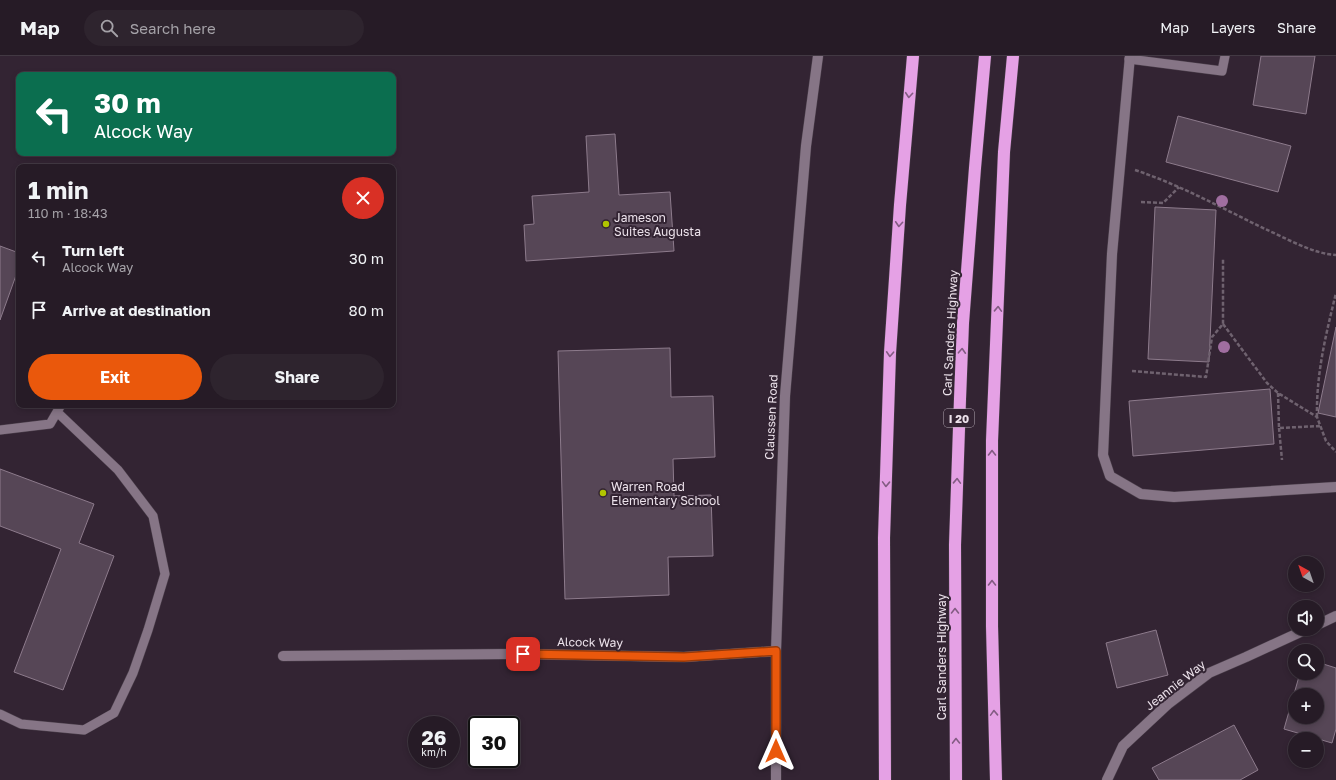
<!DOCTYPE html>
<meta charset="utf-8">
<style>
body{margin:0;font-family:"Golos Text",sans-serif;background:#2e242e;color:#f1f3f6;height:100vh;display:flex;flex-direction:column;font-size:15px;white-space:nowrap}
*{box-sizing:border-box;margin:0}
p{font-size:13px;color:#a4a1a7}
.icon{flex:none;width:22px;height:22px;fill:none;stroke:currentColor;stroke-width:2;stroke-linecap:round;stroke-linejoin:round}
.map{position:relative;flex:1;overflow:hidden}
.drawer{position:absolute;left:16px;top:108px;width:380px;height:244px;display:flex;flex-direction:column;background:#261b26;border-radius:8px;box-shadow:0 2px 6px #0003,0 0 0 1px #423943}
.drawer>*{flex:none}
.hud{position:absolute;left:16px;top:16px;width:380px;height:84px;border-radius:8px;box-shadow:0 2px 6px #0003,0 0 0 1px #423943;background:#0b6e4f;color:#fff;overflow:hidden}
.needle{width:26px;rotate:320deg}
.controls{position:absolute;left:1288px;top:500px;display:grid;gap:8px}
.controls a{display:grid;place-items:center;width:36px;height:36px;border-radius:50%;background:#261b26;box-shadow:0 2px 6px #0003,0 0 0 1px #423943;font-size:20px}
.speed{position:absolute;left:408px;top:660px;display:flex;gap:8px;font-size:20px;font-weight:700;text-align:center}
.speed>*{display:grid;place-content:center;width:52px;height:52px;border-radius:50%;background:#261b26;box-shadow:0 2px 6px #0003,0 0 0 1px #423943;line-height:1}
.speed small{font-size:10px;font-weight:400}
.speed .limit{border:2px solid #111;border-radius:6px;background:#fff;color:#111}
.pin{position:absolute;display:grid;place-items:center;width:34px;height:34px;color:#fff;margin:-17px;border-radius:8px;box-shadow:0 2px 6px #0006}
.me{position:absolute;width:44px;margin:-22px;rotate:0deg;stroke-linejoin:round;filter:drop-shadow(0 0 3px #0008)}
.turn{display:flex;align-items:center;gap:14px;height:84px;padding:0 12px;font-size:18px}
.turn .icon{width:52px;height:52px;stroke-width:2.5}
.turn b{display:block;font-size:28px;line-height:34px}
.round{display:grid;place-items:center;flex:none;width:42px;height:42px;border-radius:21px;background:#2e242e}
.head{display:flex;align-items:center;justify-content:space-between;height:68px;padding:0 12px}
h1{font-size:24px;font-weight:700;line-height:30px}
.cta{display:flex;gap:8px;margin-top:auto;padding:8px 12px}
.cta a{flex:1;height:46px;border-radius:24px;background:#ea580c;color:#fff;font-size:16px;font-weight:700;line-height:46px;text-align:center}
.cta a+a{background:#2e242e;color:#f1f3f6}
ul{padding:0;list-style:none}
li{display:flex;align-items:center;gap:12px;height:52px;padding:0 12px}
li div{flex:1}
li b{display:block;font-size:15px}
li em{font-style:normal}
header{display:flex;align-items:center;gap:24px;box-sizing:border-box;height:56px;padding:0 20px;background:#261b26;border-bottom:1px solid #423943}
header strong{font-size:19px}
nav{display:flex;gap:22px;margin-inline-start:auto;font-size:14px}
.search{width:280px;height:36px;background:#2e242e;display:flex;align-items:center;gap:10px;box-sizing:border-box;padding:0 14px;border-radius:22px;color:#a4a1a7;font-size:15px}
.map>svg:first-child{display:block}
.building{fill:#564656;stroke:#8d7b8c;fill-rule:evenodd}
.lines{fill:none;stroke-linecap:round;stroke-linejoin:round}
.lane-casing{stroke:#4c404c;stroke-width:10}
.street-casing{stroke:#4c404c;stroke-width:11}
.highway-casing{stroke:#4c404c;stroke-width:13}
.path{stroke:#6f626f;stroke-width:2.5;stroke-dasharray:4 2;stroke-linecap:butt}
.lane{stroke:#867586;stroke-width:9}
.street{stroke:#867586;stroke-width:10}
.highway{stroke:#e5a1e5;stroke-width:12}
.tree{fill:#a06ea0}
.oneway{stroke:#835c83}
.route-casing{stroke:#983908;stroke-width:10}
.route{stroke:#ea580c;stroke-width:7}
.poi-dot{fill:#b1c500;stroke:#332433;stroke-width:1.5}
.labels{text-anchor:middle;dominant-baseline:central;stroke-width:4;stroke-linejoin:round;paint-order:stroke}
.shield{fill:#332433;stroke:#b4a9b4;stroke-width:1}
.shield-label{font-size:11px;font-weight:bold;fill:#ece2eb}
.poi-label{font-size:12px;fill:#ece2eb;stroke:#332433;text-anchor:start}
.street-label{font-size:12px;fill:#ece2eb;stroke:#332433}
</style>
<header>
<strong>Map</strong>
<div class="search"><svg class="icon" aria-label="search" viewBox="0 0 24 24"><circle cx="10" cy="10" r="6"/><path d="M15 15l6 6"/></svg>Search here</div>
<nav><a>Map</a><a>Layers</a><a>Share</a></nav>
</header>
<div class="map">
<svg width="1336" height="724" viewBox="0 0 1336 724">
<rect width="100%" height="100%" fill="#332433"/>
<path class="building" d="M1261,0H1315L1306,58L1253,49Z
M1178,60L1291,90L1278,136L1166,106Z
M615,78L619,139L670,136L674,195L526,205L524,169L534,168L532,140L589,136L586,80Z
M1155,151L1216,154L1209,306L1148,303Z
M0,190L19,197V211L0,264Z
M1336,271V361L1318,357Z
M670,292L671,341L713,340L715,401L673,403L674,440L711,439L713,500L668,501L669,539L565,543L558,295Z
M1270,333L1274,388L1133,400L1129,345Z
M0,413L94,448L79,487L114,500L63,634L14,616L61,493L0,470Z
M1156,574L1168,619L1117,632L1106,587Z
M1317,606L1336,612V673L1332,687L1284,673L1300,617H1317ZM1295,639H1317V661H1295Z
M1234,669L1258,714L1240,724H1159L1152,712Z"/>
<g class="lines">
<defs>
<path id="lane" d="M1129,3L1222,15L1225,0
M0,374L50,368L61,349
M0,658L21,668L84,674L114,657L133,617L148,574L165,518L153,460L118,414L57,356"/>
<path id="street" d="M1130,0L1112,198L1103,399L1110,420L1141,438L1174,441L1336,431
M1317,569L1336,560
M283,600L523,598L684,601L776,595
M776,724V595L785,340L806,90L818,0
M1107,724L1123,690L1168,648L1209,617L1246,601L1307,573"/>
<path id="highway" d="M885,724L884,482L890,297L900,149L913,0
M956,724L955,489L960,343L963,267L975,112L985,0
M996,724L992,570V385L1004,96L1013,0"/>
</defs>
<use href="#lane" class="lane-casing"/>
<use href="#street" class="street-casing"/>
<use href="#highway" class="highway-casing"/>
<path class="path" d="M1135,114C1180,129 1222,152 1265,173C1286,182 1313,198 1336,199
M1141,146L1163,147L1179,131
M1223,268L1267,327L1278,337L1317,361L1326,385L1336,396
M1132,315L1206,321L1212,281L1223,268V203
M1278,337L1279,372L1320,370
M1317,361C1316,318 1326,278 1336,237
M1279,372L1282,404"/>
<use href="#lane" class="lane"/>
<use href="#street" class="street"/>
<use href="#highway" class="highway"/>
</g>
<g class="tree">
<circle cx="1222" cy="145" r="6"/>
<circle cx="1224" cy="291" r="6"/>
</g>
<defs><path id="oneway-chevron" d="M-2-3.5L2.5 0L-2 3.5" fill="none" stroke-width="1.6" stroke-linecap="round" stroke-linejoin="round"/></defs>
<g class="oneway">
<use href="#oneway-chevron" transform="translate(909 39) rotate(95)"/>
<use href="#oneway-chevron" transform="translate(899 168) rotate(94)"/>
<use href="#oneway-chevron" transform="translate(998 253) rotate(-88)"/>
<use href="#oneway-chevron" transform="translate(962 295) rotate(-87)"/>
<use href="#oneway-chevron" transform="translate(890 298) rotate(93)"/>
<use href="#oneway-chevron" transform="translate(992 397) rotate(-90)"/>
<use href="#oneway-chevron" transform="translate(957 425) rotate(-88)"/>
<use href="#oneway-chevron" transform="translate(886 428) rotate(92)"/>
<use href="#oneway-chevron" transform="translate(992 527) rotate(-90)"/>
<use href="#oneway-chevron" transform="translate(955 555) rotate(-90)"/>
<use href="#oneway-chevron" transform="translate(994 657) rotate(-92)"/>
<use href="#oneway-chevron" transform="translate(956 685) rotate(-91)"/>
</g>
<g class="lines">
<defs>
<path id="route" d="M523,598L684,601L776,595V695"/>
</defs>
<use href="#route" class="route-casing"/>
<use href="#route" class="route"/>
</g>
<g class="poi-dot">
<circle cx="606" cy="168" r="4"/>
<circle cx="603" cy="437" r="4"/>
</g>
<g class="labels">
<rect class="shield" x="944" y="353" width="30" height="18" rx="3"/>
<g class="shield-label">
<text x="959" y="362">I 20</text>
</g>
<g class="poi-label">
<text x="614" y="161">Jameson<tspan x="614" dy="14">Suites Augusta</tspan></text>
<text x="611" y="430">Warren Road<tspan x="611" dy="14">Elementary School</tspan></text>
</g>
<g class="street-label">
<text transform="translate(950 277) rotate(-87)">Carl Sanders Highway</text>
<text transform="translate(771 361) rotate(-87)">Claussen Road</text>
<text transform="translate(590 586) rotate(1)">Alcock Way</text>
<text transform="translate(941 601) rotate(-90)">Carl Sanders Highway</text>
<text transform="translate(1175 629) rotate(-38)">Jeannie Way</text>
</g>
</g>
</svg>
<div class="controls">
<a><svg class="needle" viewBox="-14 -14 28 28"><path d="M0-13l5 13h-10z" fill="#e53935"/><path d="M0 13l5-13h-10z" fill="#a4a1a7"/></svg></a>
<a><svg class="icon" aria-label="sound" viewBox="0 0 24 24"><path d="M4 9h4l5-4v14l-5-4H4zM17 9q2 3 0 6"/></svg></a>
<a><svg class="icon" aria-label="search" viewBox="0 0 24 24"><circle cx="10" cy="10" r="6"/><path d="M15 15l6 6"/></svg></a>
<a>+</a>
<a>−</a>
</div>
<div class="speed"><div>26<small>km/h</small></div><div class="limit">30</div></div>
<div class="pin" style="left:523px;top:598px;background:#d93025"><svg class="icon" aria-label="arrive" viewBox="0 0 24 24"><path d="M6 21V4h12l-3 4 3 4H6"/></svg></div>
<svg class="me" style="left:776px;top:695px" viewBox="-20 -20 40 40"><path d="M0-17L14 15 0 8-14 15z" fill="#ea580c" stroke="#fff" stroke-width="4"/></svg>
<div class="hud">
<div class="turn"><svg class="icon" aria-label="left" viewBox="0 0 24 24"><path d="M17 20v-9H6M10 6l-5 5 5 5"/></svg><div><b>30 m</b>Alcock Way</div></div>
</div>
<section class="drawer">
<div class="head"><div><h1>1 min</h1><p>110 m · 18:43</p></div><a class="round" style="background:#d93025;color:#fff"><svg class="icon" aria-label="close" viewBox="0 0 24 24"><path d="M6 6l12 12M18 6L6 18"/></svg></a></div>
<ul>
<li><svg class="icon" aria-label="left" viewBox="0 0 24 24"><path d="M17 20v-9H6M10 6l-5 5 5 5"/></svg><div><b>Turn left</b><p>Alcock Way</p></div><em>30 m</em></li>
<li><svg class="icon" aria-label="arrive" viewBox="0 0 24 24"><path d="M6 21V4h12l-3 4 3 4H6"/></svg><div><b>Arrive at destination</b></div><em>80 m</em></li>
</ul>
<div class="cta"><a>Exit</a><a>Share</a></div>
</section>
</div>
